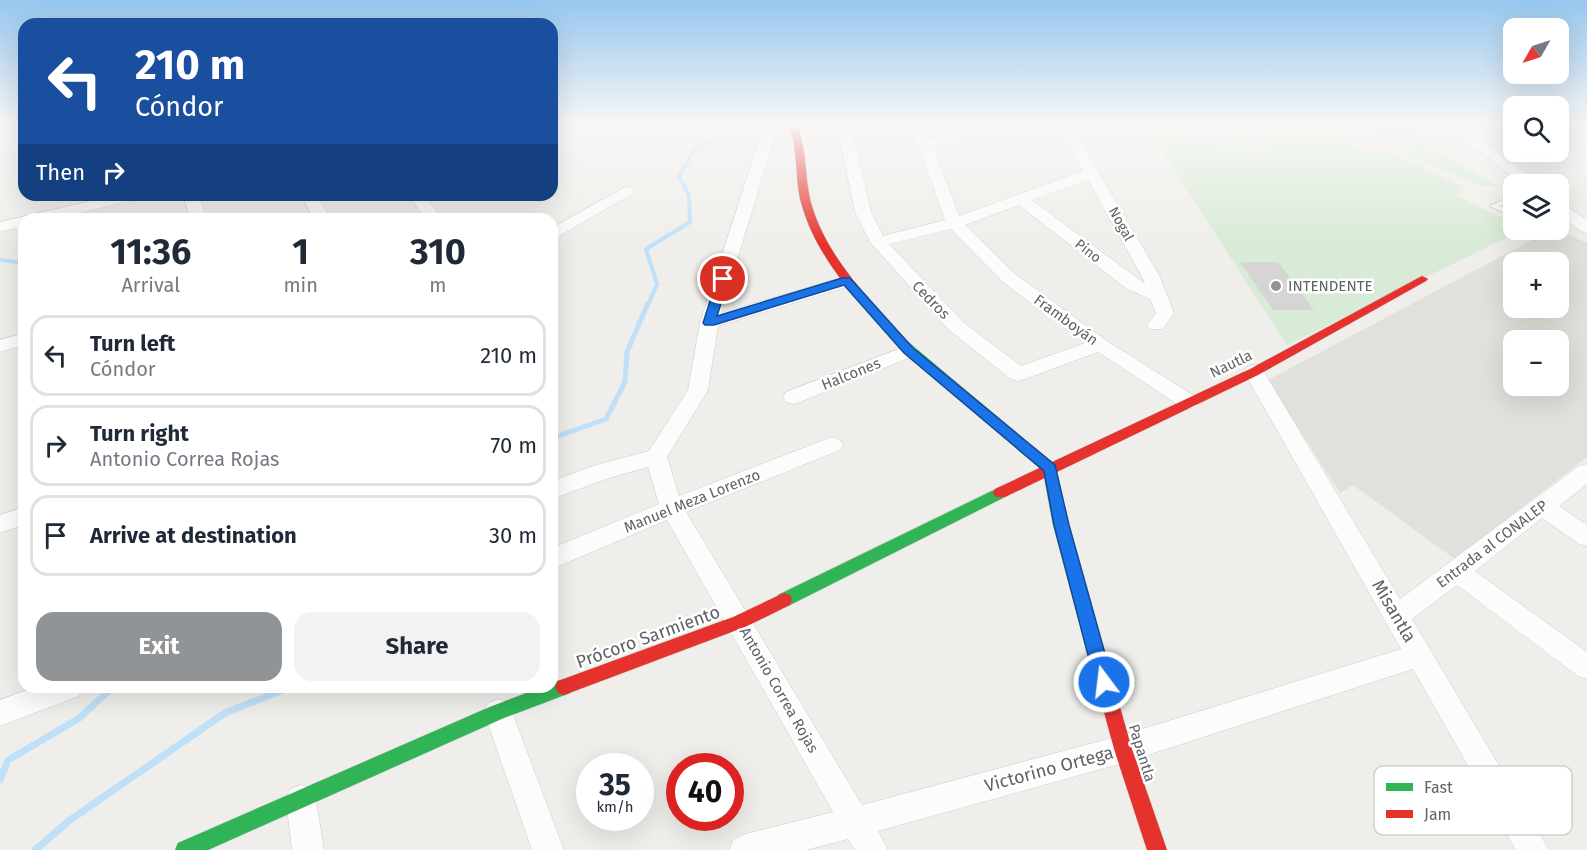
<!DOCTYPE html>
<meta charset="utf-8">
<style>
body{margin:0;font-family:"Fira Sans",sans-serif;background:#f2f2f3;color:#1f2937;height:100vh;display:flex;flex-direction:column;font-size:22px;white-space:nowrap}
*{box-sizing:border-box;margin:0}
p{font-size:20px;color:#747a83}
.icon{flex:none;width:33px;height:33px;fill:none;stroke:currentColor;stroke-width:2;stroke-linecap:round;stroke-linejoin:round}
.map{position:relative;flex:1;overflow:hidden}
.details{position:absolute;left:18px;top:213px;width:540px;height:480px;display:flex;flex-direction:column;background:#fff;border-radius:18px;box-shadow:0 6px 24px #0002}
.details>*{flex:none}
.guide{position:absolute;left:18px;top:18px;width:540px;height:183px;border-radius:18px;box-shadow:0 6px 24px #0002;background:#1a4fa0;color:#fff;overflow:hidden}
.needle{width:39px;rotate:231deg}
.fabs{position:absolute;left:1503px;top:18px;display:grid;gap:12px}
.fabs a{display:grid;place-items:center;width:66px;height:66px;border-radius:12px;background:#fff;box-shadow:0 6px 24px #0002;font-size:30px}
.speed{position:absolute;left:576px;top:753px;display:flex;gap:12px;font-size:30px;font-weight:700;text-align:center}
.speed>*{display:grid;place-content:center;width:78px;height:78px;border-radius:50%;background:#fff;box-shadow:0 6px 24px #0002;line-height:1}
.speed small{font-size:15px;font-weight:400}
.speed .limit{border:9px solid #d22;background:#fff;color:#111}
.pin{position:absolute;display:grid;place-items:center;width:51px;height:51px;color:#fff;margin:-26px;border:3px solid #fff;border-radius:50%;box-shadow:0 2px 6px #0007}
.me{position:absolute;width:66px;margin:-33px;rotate:345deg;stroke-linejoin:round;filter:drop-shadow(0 0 4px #0008)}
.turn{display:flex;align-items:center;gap:21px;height:126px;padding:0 18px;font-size:27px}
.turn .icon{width:78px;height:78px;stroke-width:2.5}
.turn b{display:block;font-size:42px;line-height:51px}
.then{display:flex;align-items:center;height:57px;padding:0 18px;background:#0003;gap:12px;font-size:22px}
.eta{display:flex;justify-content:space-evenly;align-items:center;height:102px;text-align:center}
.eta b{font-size:36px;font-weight:700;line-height:42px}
.button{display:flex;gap:12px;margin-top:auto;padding:12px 18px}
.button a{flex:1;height:69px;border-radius:18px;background:#919496;color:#fff;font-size:24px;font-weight:700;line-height:69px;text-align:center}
.button a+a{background:#f2f2f3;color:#1f2937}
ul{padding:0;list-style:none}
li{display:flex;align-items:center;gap:18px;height:81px;margin:0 12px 9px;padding:0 6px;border:3px solid #e0e1e3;border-radius:18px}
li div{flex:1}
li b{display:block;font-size:22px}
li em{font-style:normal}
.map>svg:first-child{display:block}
.education{fill:#e2e0da;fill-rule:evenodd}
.green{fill:#d8ebd6}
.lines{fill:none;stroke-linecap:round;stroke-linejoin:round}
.stream-far2{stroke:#bfe0f9;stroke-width:4}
.stream-far1{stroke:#bfe0f9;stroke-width:5}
.stream{stroke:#bfe0f9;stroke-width:7}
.building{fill:#d6d5d3}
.lane-casing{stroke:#cbcccc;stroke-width:2}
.street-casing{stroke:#cbcccc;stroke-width:1}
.fast-casing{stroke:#cacacb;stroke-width:1}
.jam-casing{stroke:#cacacb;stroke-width:1}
.lane{fill:#fdfcfc;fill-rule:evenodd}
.street{fill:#fdfcfc;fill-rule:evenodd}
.fast{fill:#30b455;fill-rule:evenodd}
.jam{fill:#e5322d;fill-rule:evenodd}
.route{fill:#1a73e8;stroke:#114b97;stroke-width:1.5}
.poi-dot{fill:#919496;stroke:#fff;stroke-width:2}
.labels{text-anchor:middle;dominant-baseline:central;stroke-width:5;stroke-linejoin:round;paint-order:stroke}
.far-street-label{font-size:14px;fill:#5f6368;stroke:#fff}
.poi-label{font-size:15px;fill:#5f6368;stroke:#fff;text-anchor:start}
.street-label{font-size:15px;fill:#5f6368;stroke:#fff}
.near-street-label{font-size:18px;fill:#5f6368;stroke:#fff}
.key{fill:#fff;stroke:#cfd0d2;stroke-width:1.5}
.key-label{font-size:16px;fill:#5f6368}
</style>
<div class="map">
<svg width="1587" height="850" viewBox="0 0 1587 850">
<rect width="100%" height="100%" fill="#efeeea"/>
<path class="education" d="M1551,230H1558L1587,243V457L1455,559L1353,485L1340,493L1268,380ZM1514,262H1558V308H1514ZM1514,340H1558V386H1514Z"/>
<path class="green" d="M1216,125H1250V147L1215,141Z
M1268,125H1298L1369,152L1378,149L1418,165L1463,187L1457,196L1513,223L1514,230H1522L1287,345L1153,137L1268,151Z
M1420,140L1497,186H1480L1399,152Z"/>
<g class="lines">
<path class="stream-far2" d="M0,260L24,263
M648,305L657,284L646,249L690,222L689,195L679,177L693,151L713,138L722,125"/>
<path class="stream-far1" d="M552,433L558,436L606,419L625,382L627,352L648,303"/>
<path class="stream" d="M0,780L8,760L78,719L113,687
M35,850L70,820L225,713L290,687"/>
</g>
<path class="building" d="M1357,125H1403L1418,130L1400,143Z
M1240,262H1278L1314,310H1273Z"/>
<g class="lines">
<defs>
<path id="lane" d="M1514,195V200L1500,206L1514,212V217L1490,206Z"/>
<path id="street" d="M9,125H24V130L0,135V127Z
M764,125H778L721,313L847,276L853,277L856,281L853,285L718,326L708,390L667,457L679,496L824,440L832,437L840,440L843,445L840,450L686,512L862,805L1123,735L1401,649L1244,372L1247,367L1254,365L1261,367L1400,599L1579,466L1587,464V484L1559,506L1587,525V546L1579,544L1542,518L1475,571L1587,652V679L1578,676L1457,585L1412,619L1549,850H1516L1413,669L1123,763L878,831L888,850H855L848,839L806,850H729L734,839L745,834L833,812L667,520L552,569V548L659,504L648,467L609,478L552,499V481L596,465L649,451L688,390L700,323Z
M837,125H851L871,212L883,236L945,220L919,147L908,125H922L930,140L965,125H983L934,149L959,216L1083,171L1057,125H1071L1159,275L1174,313L1163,329H1149L1147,325L1156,313L1150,299L1127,289L1019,205L965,225L1015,274L1107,341L1196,397L1199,402L1196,407L1189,409L1182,407L1098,352L1025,379L1018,381L1011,379L949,330L870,242L855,212ZM1088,180L1141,275L1145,284L1032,200ZM951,229L1003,282L1085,343L1021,366L963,322L889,244Z
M1446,125H1462L1539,184H1522Z
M627,186L632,188L635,191L632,194L552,240V228Z
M117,195H145L142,198L54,219H24V226L0,232V222Z
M183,195H199L206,219H190Z
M301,195H317L330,219H314Z
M409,195H425L441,219H425Z
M1558,201L1587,220V233L1581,231L1558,214Z
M24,333V345L0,352V340Z
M909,345L916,347L919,351L916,355L800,402L793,404L786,402L783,397L786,392Z
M24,507V525L0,533V515Z
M35,687H83L79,696L0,726V700Z
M498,699L508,703L512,712L564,850H532L484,712L488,703Z
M301,785L312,789L316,800L324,850H292L286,800L290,789Z"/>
<path id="fast" d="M902,339L906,340L1055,465L1069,525L1102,645L1100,650L1094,652L1088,650L1086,645L1053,525L1043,471L898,346L896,343Z
M1000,487L1005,489L1007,493L1005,497L790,605L784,607L778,605L776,600L778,595Z
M564,679L570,681L573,687L570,693L504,718L208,850H175L178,843L492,706L542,687H552V683Z"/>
<path id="jam" d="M789,125H797C808,152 804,179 812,206C828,259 870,300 906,340L908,343L906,346H898C861,304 818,261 802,206C794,179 799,152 789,125Z
M1422,276L1428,279L1426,281L1258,375L1005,497H995L993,493L995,489L1250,369Z
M784,593L790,595L792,600L790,605L745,627L564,695L558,693L555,687L558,681L733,617Z
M1094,638L1100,640L1102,645L1132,749L1167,850H1147L1114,749L1086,645L1088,640Z"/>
</defs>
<use href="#lane" class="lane-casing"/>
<use href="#street" class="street-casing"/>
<use href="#fast" class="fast-casing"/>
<use href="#jam" class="jam-casing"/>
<use href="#lane" class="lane"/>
<use href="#street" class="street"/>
<use href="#fast" class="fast"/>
<use href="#jam" class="jam"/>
</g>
<linearGradient id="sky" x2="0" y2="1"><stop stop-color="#97c6ef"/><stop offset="0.51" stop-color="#f8f7f6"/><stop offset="1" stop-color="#f8f7f6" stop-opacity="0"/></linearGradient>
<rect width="1587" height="244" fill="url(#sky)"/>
<path class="route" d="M723,276L729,279L717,316L842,278H850L913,348L1055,465L1069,525L1113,682L1111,687L1104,690L1098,687L1095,682L1054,525L1044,471L904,353L844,285L714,325H705L703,323L717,279Z"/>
<circle class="poi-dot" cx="1276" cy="286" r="6"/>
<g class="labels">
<g class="far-street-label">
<text transform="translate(1121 224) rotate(61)">Nogal</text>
<text transform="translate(1088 251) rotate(38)">Pino</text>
</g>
<g class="poi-label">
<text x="1288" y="286">INTENDENTE</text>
</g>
<g class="street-label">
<text transform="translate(931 300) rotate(46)">Cedros</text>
<text transform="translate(1066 320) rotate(36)">Framboyán</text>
<text transform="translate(1231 364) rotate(-26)">Nautla</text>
<text transform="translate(851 374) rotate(-22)">Halcones</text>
<text transform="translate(692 501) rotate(-22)">Manuel Meza Lorenzo</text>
<text transform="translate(1492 544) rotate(-37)">Entrada al CONALEP</text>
<text transform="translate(779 690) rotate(60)">Antonio Correa Rojas</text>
<text transform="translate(1142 753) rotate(73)">Papantla</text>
</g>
<g class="near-street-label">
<text transform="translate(1394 611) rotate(60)">Misantla</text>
<text transform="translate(648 637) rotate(-20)">Prócoro Sarmiento</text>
<text transform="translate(1049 769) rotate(-15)">Victorino Ortega</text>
</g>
</g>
<rect x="1374" y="766" width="198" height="69" rx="9" class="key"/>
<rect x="1386" y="783" width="27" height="8" fill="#30b455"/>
<rect x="1386" y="810" width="27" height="8" fill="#e5322d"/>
<g class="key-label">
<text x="1424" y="793">Fast</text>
<text x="1424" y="820">Jam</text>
</g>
</svg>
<div class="fabs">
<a><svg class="needle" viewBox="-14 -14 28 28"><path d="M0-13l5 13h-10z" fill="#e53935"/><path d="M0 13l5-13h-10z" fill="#747a83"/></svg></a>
<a><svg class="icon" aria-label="search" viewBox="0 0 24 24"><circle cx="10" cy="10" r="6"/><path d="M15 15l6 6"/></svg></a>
<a><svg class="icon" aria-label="layers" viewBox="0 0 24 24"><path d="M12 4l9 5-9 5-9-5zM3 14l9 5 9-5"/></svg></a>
<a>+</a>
<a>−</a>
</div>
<div class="speed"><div>35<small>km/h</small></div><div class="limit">40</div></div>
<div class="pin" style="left:723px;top:279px;background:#d93025"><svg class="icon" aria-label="arrive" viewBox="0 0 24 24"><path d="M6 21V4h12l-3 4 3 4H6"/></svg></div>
<svg class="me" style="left:1104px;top:682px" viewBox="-20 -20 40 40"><circle r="17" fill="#1a73e8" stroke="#fff" stroke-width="3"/><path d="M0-11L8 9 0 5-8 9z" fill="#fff"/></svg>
<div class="guide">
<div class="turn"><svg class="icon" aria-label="left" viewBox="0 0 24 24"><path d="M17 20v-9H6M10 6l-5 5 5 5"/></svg><div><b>210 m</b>Cóndor</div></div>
<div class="then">Then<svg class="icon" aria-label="right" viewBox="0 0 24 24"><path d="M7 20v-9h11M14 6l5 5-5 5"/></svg></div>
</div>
<section class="details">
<div class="eta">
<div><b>11:36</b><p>Arrival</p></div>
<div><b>1</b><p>min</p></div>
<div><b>310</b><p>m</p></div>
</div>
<ul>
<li><svg class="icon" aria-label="left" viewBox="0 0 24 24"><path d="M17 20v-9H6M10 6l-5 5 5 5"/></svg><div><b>Turn left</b><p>Cóndor</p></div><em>210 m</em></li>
<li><svg class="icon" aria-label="right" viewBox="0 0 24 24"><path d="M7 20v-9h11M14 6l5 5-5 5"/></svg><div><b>Turn right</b><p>Antonio Correa Rojas</p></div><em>70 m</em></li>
<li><svg class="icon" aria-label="arrive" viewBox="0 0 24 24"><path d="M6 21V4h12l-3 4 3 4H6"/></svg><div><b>Arrive at destination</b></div><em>30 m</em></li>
</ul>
<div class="button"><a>Exit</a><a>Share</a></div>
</section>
</div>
